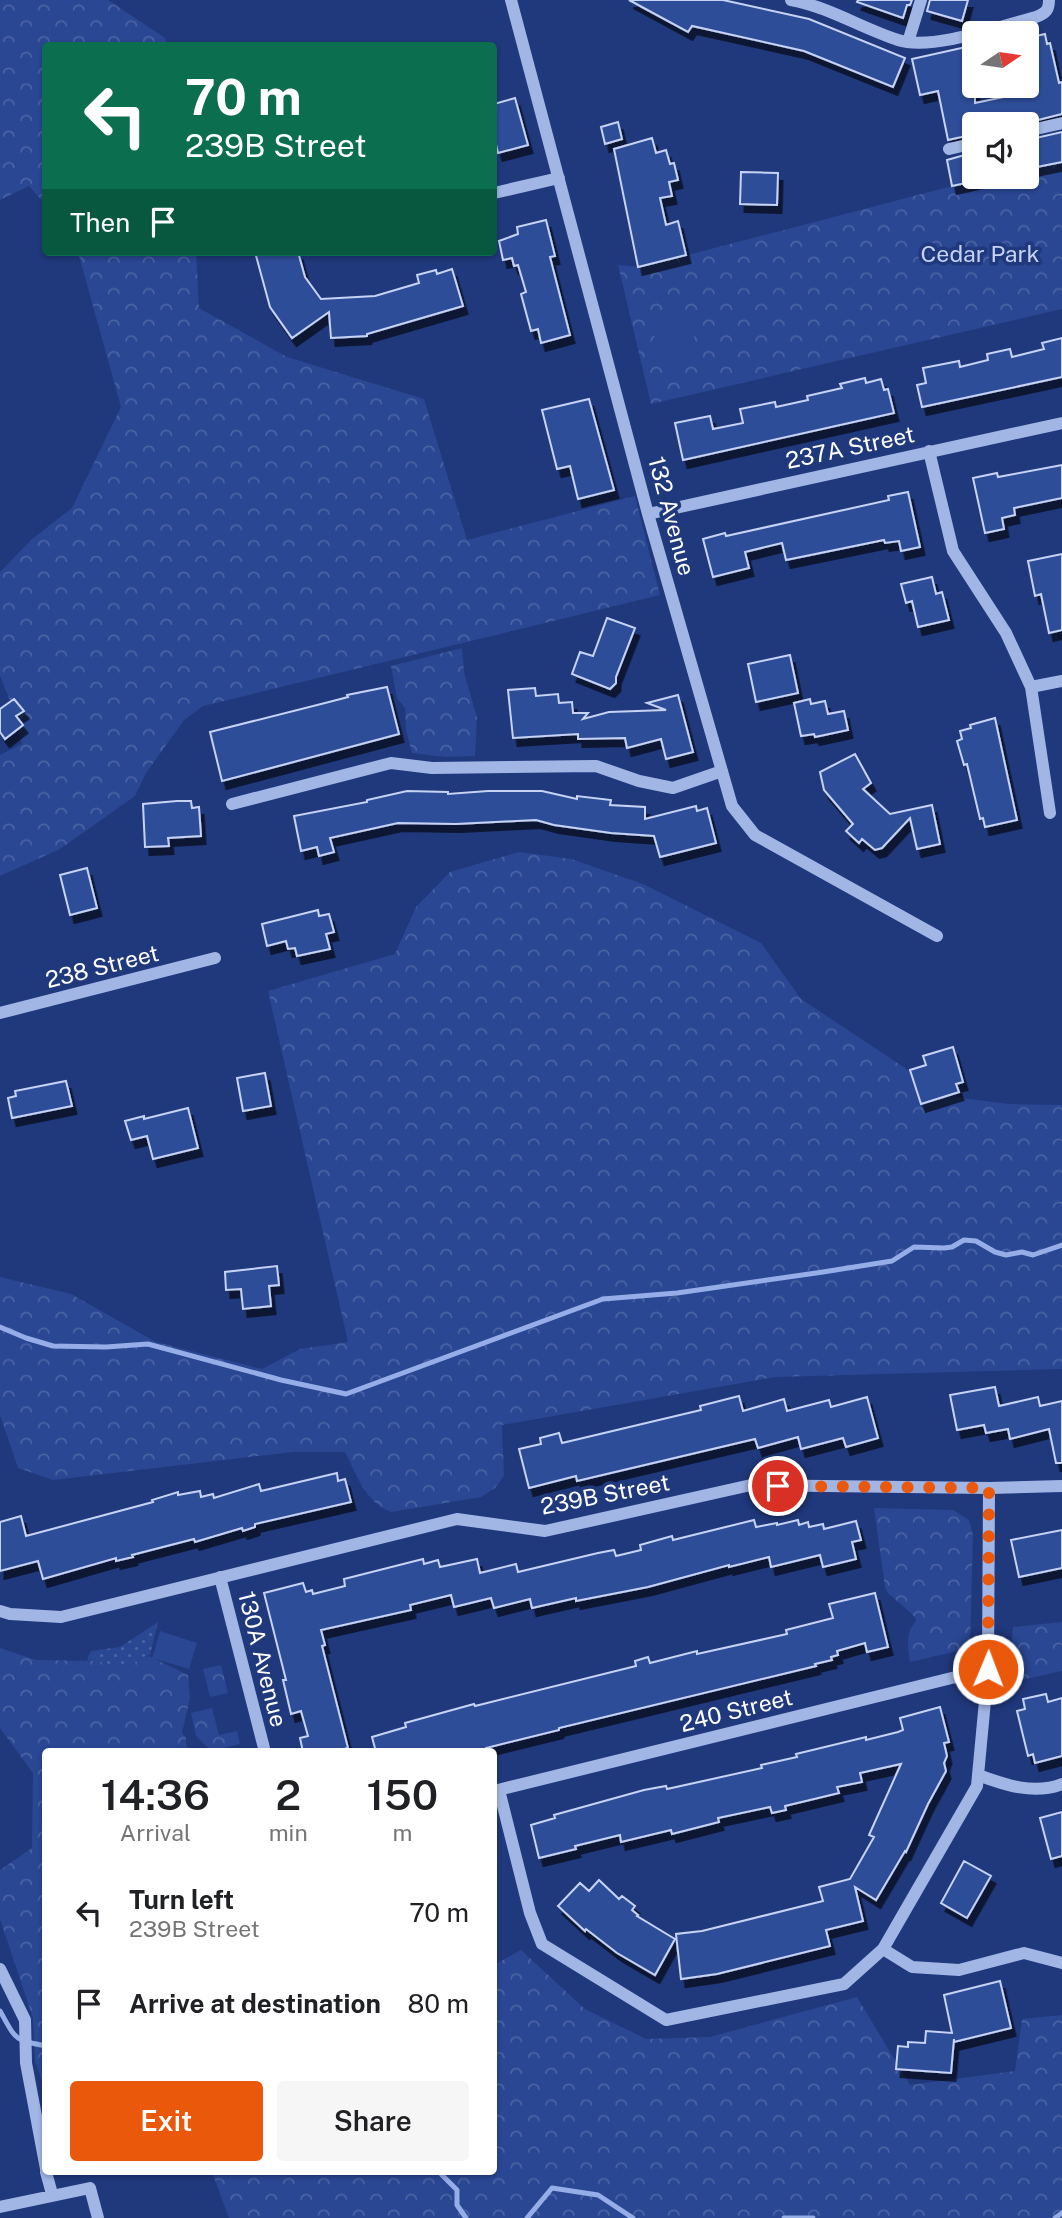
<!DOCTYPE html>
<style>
body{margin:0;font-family:"Public Sans",sans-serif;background:#f6f6f6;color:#202124;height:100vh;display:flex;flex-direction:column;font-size:26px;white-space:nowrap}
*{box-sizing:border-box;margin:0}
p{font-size:23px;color:#757577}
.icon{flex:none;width:38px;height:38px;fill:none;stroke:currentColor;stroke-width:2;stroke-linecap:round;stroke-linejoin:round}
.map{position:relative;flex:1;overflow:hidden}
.details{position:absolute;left:42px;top:1748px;width:455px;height:427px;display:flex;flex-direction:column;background:#fff;border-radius:7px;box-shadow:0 2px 5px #0004}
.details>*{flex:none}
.banner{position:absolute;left:42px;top:42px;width:455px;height:214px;border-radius:7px;box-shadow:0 2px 5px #0004;background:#0b6e4f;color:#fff;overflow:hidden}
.needle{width:46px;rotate:77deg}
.fabs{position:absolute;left:962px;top:21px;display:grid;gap:14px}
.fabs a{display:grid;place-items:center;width:77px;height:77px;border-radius:7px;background:#fff;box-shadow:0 2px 5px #0004;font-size:35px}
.pin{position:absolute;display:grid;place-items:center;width:60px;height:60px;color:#fff;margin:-30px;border:4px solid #fff;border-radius:50%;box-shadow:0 2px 7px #0007}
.me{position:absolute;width:77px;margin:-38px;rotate:1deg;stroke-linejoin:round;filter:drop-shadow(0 0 5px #0008)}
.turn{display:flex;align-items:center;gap:24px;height:147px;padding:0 28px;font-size:32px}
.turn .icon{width:91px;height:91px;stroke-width:2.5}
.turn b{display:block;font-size:49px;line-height:60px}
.then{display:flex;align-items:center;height:66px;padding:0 28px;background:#0003;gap:14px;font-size:26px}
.eta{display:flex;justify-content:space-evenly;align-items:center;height:119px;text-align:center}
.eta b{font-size:42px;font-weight:600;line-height:49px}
.action{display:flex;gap:14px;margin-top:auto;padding:14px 28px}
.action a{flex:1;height:80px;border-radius:7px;background:#ea580c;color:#fff;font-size:28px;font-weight:600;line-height:80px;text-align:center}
.action a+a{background:#f6f6f6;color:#202124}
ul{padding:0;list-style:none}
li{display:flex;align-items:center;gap:21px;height:91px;padding:0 28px}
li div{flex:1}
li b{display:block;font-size:26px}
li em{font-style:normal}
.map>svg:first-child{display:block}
.grass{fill:url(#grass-dots)}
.forest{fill:url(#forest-crowns)}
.garden{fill:#2a4794}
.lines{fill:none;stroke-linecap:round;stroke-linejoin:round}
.stream{stroke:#96aee8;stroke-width:5}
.building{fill:#2f4d99;stroke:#c6d3f5;stroke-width:2;filter:url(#shadow)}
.minor{stroke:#a2b6e6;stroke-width:12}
.route{stroke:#ea580c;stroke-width:12;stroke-dasharray:0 21.6}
.labels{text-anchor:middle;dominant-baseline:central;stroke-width:7;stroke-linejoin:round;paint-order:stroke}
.park-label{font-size:23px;fill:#c6d3f5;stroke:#20387c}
.street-label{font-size:23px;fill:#fff;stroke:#20387c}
</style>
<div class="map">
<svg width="1062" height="2218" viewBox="0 0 1062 2218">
<defs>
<pattern id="grass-dots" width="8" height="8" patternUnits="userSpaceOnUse" patternTransform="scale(1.75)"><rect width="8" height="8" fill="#2a4794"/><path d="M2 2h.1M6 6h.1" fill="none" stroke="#4a63a4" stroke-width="1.8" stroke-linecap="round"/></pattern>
<pattern id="forest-crowns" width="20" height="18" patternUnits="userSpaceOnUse" patternTransform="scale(1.75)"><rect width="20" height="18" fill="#2a4794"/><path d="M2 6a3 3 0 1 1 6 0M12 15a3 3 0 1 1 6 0" fill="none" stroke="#4a63a4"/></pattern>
<filter id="shadow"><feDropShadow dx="4.5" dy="8" stdDeviation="0" flood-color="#0009"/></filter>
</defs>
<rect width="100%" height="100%" fill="#20387c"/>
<path class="grass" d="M158,1622L150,1655L143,1657L127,1668L87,1660L91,1651L120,1647Z"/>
<path class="forest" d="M0,0H108L165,38L167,45L46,46L45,204L29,186L0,200Z
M1062,162V309L651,404L618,265L642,267L952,186L994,177H1027V169Z
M78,252H196L199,308L287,357L424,399L467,540L635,496L660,595L203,706L184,720L146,773L135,796L60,849L0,876V755L22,744L12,706L0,676V572L31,540L72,508L121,407Z
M462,648L464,672L477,718L475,756L445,757L412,753L406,730L405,708L397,698L391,666Z
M519,852L571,859L643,884L761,943L801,999L947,1096L1008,1104L1062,1105V1369L775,1377L502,1425L504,1476L495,1488L481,1497L391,1512C365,1502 357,1475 345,1452H293L53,1480L18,1468L0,1415V1277L71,1294L156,1342L262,1369L300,1349L348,1342L268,991L395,954L416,907L450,872Z
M874,1508L953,1510L969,1520L973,1535L970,1647L963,1643L962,1650L910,1662C908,1648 905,1632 916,1621L915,1617L888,1593L885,1587Z
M1062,1622V1671L1007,1683L1013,1627Z
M0,1648L36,1660L96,1661L127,1668L143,1657L149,1656L188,1675L190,1698L182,1733L186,1738V1746L193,1752H46L45,2090L35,2061L33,2018L0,1919V1870L32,1848L33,1773L0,1728Z
M221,1665L228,1693L210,1697L203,1669Z
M212,1708L219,1735L237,1731L240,1744L211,1751L196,1736L191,1713Z
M521,1950L585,2009L646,2039L710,2037L857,1997L910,2085L1015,2071L1022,2019L1062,2015V2218H229L212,2172H494V1965Z"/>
<path class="garden" d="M688,314L700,360L663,369L651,323Z
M160,1631L197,1643L189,1669L152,1658Z"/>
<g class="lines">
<path class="stream" d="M0,1327L26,1338L53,1346L106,1347L148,1344L281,1380L346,1394L603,1299L677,1293L823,1272L892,1261L914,1247L944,1248L952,1247L964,1240L976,1241L995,1252L1006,1255L1022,1252L1033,1255L1062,1245
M0,2011C16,2039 13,2040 46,2046
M439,2172L457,2190V2205L466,2218
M527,2218L552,2188L598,2195L633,2218
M784,2218H813
M1055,2218L1062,2213"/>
</g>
<path class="building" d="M629,0H723L809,19L905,58L893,87L804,51L692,26L688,32Z
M858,0H912L910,5H907L903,18L857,2Z
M930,0H968L962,21L927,11Z
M1045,34L1047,44L1050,43L1059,83L1062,82V114L1022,124H975V134L948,140L938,91L920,95L912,59L975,45V103L1027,92V38Z
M515,98L528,145L498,153L494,136V104Z
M618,122L622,139L605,144L601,127Z
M1062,132V162L1027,169V140Z
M652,138L656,153L666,150L670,164L674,163L678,180L669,182L672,196L660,198L666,225L678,221L686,255L638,267L614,149Z
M975,152V181L952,186L947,160Z
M741,172L778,173L777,205L740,204Z
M546,220L555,256L550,257L570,335L541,343L538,329L531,331L521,294L526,292L518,265L514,266L512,258L503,260L499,241L518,234L517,227Z
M255,252H298L305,277L321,299L375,296L419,283L417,275L436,270L437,274L452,269L463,306L367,334V336L331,338L329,312L292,338L270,307Z
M1062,338V377L922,407L917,385L926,383L923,368L959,361L960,367L988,360L987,354L1010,349L1012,357L1044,349L1042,343Z
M865,378L866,383L881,379L884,390L888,389L894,413L683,460L675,423L710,416L713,429L743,423L740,409L775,402L776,407L808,400L807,396L842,388L840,384Z
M589,399L614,490L578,499L570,466L557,469L542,410Z
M1062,465V498L1014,508L1015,515L1002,518L1004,529L985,533L973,478L997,473L998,477Z
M908,492L920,547L901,551L899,541L885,543L884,540L786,560L782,543L745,552L749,568L713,577L703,539L725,533L726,536L889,500L888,496Z
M1062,554V630L1049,633L1041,594L1035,596L1028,561Z
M932,577L936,594L942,592L949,620L918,627L912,601L906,603L901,584Z
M607,618L635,628L616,677V683L610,689L572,674L580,652L593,656Z
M790,655L798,693L756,702L748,664Z
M387,687L399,734L222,781L210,732L329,702L348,697L347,695Z
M535,688L536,696L558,694L559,703L572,702L573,713H588L583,719L609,712L666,710L647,703L678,695L693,752L666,759L661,739L627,748L625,738L578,739V734L513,738L508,690Z
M14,699L24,711L16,716L23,725L5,739L0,732V709Z
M810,699L811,704L825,701L828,714L844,711L848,730L815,737L814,734L801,736L794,703Z
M995,718L1017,820L985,827L983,818L980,819L967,764L964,765L957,741L962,739L960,731L971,728L970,725Z
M855,754L871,783L863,789L890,814L932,805L940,844L917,849L910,818L882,848L875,850L862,839L859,843L846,831L853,824L824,790L820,772Z
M407,791L448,792V794L488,791H542L577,799V796L611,800L610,805L645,807V819L696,806L697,811L707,808L716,843L660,857L654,836L611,833L554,825L536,820L456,824L398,823L330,838L334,852L319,856L317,847L301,851L294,816L367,802V800Z
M177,801H191L192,808L199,807L201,836L168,838L169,846L145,847L143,804Z
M87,868L97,908L70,915L60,875Z
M318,910L319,916L329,914L334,932L326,934L330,949L297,956L295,948L288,949L286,941L267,946L262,924Z
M953,1047L963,1082L956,1084L959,1092L921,1104L910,1070L926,1065L923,1056Z
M265,1073L271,1106L243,1111L237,1078Z
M66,1081L72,1106L12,1118L8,1098L16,1096L15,1091Z
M188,1108L198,1148L153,1159L147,1136L131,1140L125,1121L144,1116V1119Z
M277,1266L279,1285L269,1286L271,1306L243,1309L241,1289L226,1290L225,1272Z
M995,1387L999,1406L1038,1397L1040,1406L1062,1401V1463H1056L1049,1429L1010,1439L1008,1429L986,1433L984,1425L957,1430L950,1395Z
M739,1396L743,1411L784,1399L787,1411L829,1400L831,1407L867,1397L878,1438L846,1447L843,1438L801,1449L798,1437L758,1448L755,1439L577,1481L576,1476L529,1488L519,1449L541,1444L540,1438L559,1433L562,1443L701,1410L700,1406Z
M337,1473L338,1481L345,1479L351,1502L255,1524V1527L243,1531L242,1528L195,1542L194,1539L132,1555L133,1557L116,1561V1558L43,1579L38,1561L0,1571V1522L21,1516L26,1536L153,1502L152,1500L178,1492V1495L200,1491L201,1497L213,1494L214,1498L259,1484L261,1491Z
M754,1520L756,1527L777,1523V1525L798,1520L799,1525L808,1522L809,1527L823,1524L824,1529L856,1521L861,1540L852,1542L856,1559L823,1567L820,1555L771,1567L769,1557L729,1567V1565L648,1587L576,1601V1598L532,1608L530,1599L494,1608L491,1598L454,1607L451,1595L410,1605L411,1610L321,1630L325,1645L322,1646L348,1748L332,1752H303L300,1738L308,1736L301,1711L291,1714L283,1680H286L264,1593L303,1583L306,1592L312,1590L313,1594L345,1586L344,1579L423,1559L424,1564L438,1560L440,1567L477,1559L480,1573L516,1564L518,1572L598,1553L614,1550L616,1556L641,1550L640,1545L672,1536L673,1540Z
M1062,1530V1568L1019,1577L1011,1540Z
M875,1593L888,1647L867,1652L865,1643L837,1651L838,1655L831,1657L832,1660L815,1664L816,1666L559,1728V1730L486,1748V1752H376L372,1737L406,1727L405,1723L474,1704L475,1706L636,1666L635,1661L648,1657L650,1663L697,1651V1654L787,1634L786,1630L833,1618L829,1604Z
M1046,1694L1048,1702L1062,1698V1756L1035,1763L1033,1754L1028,1756L1017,1711L1025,1709L1023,1699Z
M940,1707L949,1742L944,1743L947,1756L944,1763L946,1771L928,1804L906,1852L905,1851L876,1900L855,1887L863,1921L826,1930L830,1946L717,1974L681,1979L676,1934L702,1931L823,1901L819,1887L850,1879L874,1837L869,1835L901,1764L860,1773L862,1782L837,1787L839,1793L785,1806L786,1810L772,1813L770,1807L718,1818L719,1822L672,1834L671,1830L621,1842L620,1835L575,1846L576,1849L539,1858L531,1825L555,1818L554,1815L644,1790L666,1786L667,1789L762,1768L761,1765L797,1757L796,1754L866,1737V1740L898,1732L903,1730L900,1718Z
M1062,1812V1856L1051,1859L1040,1818Z
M964,1861L991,1876L967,1918L941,1903Z
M599,1880L619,1899L622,1896L635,1906L632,1910L638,1915L637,1916L675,1939L655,1975L617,1953L586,1929L585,1931L558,1906L580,1883L589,1891Z
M1000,1981L1011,2028L954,2042V2039L951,2073L896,2069L898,2046L908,2047V2042L925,2043L926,2031L952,2033L944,1995Z"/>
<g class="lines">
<path class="minor" d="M511,0L648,514L732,806L755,835L937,936
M791,0C829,7 861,28 898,40C932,51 1001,26 1036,17C1046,13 1049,10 1049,0
M908,42L921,0
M1027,131L1062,123
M949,149L975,143
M494,193L559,178
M929,451L953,551L1006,633L1031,687L1050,813
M648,514L1062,423
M1031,687L1062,681
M232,804L391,763L432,768L596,766L639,781L673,788L722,771
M0,1013L215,958
M220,1577L265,1752
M0,1611L10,1614L61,1617L457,1519L545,1531L751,1485L989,1488L1062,1486
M978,1775C1005,1785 1034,1795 1062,1784
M499,1790L530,1913L542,1944L666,2020L844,1984L883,1949L977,1786L988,1669L989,1488
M494,1791L988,1669
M883,1949L912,1967L959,1970L1024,1953L1062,1963
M0,1969L25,2020L26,2063L46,2169
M46,2172L52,2194
M0,2207L90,2188L98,2218"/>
</g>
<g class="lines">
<path class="route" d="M778,1486L989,1488L988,1669"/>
</g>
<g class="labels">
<g class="park-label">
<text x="980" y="253">Cedar Park</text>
</g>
<g class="street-label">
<text transform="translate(850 447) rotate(-12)">237A Street</text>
<text transform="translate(672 516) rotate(75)">132 Avenue</text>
<text transform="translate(102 966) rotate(-14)">238 Street</text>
<text transform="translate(605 1494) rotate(-11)">239B Street</text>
<text transform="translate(263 1659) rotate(76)">130A Avenue</text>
<text transform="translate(736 1710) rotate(-14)">240 Street</text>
</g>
</g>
</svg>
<div class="fabs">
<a><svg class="needle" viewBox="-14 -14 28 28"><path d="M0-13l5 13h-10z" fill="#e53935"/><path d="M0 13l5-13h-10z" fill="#757577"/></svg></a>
<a><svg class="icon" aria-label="sound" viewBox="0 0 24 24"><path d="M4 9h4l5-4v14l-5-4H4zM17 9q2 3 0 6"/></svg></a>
</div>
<div class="pin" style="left:778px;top:1486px;background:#d93025"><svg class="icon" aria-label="arrive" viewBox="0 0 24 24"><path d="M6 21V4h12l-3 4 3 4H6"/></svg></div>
<svg class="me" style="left:988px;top:1669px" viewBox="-20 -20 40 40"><circle r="17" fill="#ea580c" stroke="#fff" stroke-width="3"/><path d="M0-11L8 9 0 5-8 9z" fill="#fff"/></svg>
<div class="banner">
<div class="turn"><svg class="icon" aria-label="left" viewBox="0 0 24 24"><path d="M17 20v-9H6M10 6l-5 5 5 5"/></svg><div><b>70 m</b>239B Street</div></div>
<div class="then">Then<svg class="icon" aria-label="arrive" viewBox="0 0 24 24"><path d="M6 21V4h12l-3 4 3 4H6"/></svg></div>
</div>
<section class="details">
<div class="eta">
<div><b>14:36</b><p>Arrival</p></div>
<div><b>2</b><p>min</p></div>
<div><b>150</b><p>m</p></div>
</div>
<ul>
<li><svg class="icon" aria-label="left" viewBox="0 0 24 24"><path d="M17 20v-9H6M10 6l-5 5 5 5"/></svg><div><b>Turn left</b><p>239B Street</p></div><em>70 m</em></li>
<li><svg class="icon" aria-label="arrive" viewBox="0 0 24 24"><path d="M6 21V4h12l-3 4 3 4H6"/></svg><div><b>Arrive at destination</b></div><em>80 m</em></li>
</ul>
<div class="action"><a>Exit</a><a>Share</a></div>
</section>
</div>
